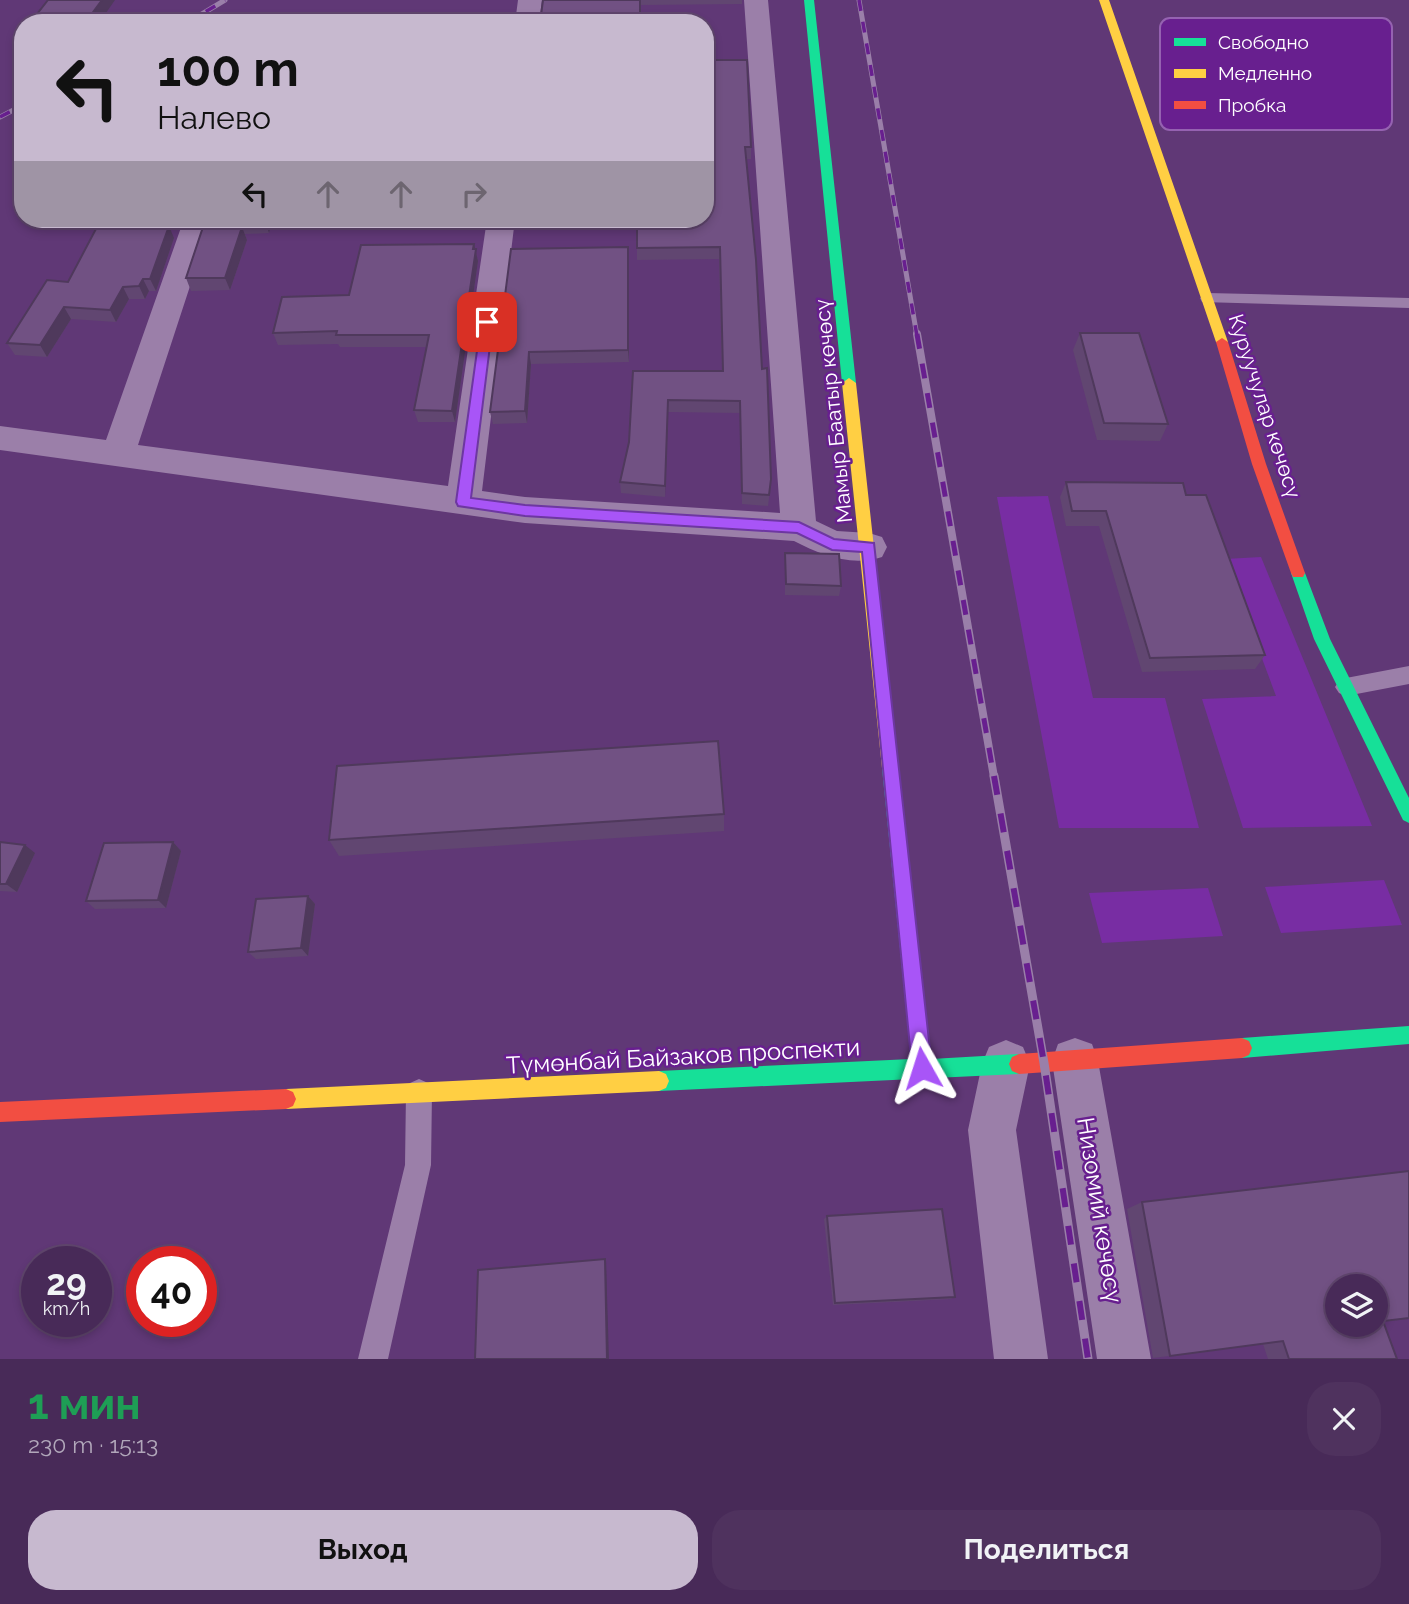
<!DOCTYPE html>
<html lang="ru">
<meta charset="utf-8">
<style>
body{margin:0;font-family:Raleway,sans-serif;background:#4f325e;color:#f1f3f6;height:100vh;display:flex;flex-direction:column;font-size:26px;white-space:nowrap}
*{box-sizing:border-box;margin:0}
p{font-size:23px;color:#b1a7ba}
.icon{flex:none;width:38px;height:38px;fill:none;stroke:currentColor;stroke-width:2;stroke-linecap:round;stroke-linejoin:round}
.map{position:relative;height:1359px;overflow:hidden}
.details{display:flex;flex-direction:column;background:#482a58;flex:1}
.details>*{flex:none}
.hud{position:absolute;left:14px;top:14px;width:700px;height:214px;border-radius:28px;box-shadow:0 4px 10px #0003,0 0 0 2px #60466e;background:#c7b9cf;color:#111;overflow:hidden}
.tools{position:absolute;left:1325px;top:1274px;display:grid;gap:14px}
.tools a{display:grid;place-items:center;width:63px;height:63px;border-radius:50%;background:#482a58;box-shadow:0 4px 10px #0003,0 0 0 2px #60466e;font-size:35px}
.speed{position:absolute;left:21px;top:1246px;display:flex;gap:14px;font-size:35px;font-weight:700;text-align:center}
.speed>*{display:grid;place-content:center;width:91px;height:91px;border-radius:50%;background:#482a58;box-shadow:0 4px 10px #0003,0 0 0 2px #60466e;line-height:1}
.speed small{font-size:18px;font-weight:400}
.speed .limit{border:10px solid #d22;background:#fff;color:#111}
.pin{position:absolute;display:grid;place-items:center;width:60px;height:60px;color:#fff;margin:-30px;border-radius:14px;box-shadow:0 4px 10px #0006}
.me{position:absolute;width:77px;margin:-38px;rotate:354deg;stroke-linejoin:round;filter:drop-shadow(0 0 5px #0008)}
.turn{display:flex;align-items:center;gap:24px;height:147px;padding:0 28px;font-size:32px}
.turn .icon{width:91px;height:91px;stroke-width:2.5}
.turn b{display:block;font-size:49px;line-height:60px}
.lanes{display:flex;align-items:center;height:66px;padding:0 28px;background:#0003;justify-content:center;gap:35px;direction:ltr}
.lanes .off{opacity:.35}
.round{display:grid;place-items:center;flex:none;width:74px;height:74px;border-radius:28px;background:#4f325e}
.head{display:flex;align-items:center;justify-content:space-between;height:119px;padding:0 28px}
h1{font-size:42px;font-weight:700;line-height:52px;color:#1e9e55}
.cta{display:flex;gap:14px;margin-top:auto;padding:14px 28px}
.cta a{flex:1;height:80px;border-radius:28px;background:#c7b9cf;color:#111;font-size:28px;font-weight:700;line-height:80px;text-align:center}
.cta a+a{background:#4f325e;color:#f1f3f6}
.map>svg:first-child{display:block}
.green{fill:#782da3}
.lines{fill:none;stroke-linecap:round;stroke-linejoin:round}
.lane{fill:#9b7fa9;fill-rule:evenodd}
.street{fill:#9b7fa9;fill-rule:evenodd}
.fast{fill:#16e098;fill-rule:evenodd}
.slow{fill:#ffcf43;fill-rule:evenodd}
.jam{fill:#f24e42;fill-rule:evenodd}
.rail-far2-casing{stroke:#9a7fa9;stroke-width:5}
.rail-far1-casing{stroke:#9a7fa9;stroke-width:8}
.rail-casing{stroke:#9a7fa9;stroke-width:9}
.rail-far2{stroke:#681f8f;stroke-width:3.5;stroke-dasharray:11;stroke-linecap:butt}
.rail-far1{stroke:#681f8f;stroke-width:5;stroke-dasharray:15;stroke-linecap:butt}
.rail{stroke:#681f8f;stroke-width:6;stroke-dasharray:19;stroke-linecap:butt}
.wall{fill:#614671}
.shaded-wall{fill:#4f395c}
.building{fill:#715183;stroke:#4f395c;stroke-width:2;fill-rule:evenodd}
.route{fill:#a855f7;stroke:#6d37a1;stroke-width:2}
.labels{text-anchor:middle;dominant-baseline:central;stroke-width:5;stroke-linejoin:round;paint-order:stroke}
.street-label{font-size:21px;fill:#fff;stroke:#681f8f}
.near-street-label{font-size:24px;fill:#fff;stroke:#681f8f}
.key{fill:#681f8f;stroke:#9562b1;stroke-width:2}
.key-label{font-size:19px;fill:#fff}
</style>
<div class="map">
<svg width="1409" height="1359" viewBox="0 0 1409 1359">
<rect width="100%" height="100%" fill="#603876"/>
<path class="green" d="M1048,496L1093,698H1165L1199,828H1059L997,497Z
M1261,557L1372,826L1243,828L1202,699L1276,696L1225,559Z
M1384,880L1402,925L1281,933L1265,887Z
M1208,888L1223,936L1102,943L1089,893Z"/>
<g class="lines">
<path class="lane" d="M1208,293L1409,298V308L1202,302L1200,298Z
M1409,666V684L1346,696L1339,693L1335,687L1339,681L1346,678Z
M419,1079L428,1083L432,1092L431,1165L388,1359H358L405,1165L406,1092L410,1083Z"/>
<path class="street" d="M518,0H542L539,23H515Z
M744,0H768L816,521L837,531L869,533L882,537L887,547L882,557C851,567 821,555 794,541L525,523L0,450V426L106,440L184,219H212L138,445L448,486L487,219H515L482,491L525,497L780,513Z
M1075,1038L1092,1044L1098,1061L1151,1359H1097L1052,1061L1058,1044Z
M1006,1040L1023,1047L1030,1064L1016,1130L1048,1359H994L968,1130L982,1064L989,1047Z"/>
<path class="fast" d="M804,0H814L856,383L849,388L842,383Z
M1298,567L1305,573L1330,639L1409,798V823L1403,820L1314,639L1291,573Z
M890,761L896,763L898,768L931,1059L1019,1054L1026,1057L1029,1064L1026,1071L1019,1074L659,1091L652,1088L649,1081L652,1074L659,1071L911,1059L882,768L884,763Z
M1409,1026V1044L1242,1058L1235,1055L1232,1048L1235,1041L1242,1038Z"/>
<path class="slow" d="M1099,0H1109L1228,342L1226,345L1222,346L1216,342Z
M849,378L856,383L898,768L896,773L890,775L884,773L882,768L842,383Z
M659,1071L666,1074L669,1081L666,1088L659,1091L286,1109L279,1106L276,1099L279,1092L286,1089Z"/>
<path class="jam" d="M1222,338L1228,342L1266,464L1305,573L1303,577H1293L1291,573L1252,464L1216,342Z
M1242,1038L1249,1041L1252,1048L1249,1055L1242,1058L1019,1074L1012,1071L1009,1064L1012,1057L1019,1054Z
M286,1089L293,1092L296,1099L293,1106L286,1109L0,1122V1102Z"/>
<defs>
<path id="rail-far2" d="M859,0L917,336
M187,23L225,0
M0,117L23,105"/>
<path id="rail-far1" d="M917,334L994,777"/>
<path id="rail" d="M994,776L1044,1063L1088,1359"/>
</defs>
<use href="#rail-far2" class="rail-far2-casing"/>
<use href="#rail-far1" class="rail-far1-casing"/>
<use href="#rail" class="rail-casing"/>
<use href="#rail-far2" class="rail-far2"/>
<use href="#rail-far1" class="rail-far1"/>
<use href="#rail" class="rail"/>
</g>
<path class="wall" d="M543,0H742V4L641,5V23H540Z
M705,68L751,147V159H746L770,490L768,506L742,504L740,413L668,412L665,497L621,493L620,482L629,442L633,371H722L719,259L637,260V248Z
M216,219H273L269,233L245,234L247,240L230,290L191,291L186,278L216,227L215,223Z
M174,238L156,291H149L145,299H129L116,322L71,319L47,357L15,355L7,343L68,282Z
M475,249L478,261L455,422H418L414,410L427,347H340L338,344L278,345L273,333Z
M511,249L629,260V362L531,364L527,423L493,424L490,412Z
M1080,333L1168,424L1160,441L1097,440L1073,350Z
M1066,482L1186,495L1265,655L1255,669L1142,672L1099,526H1066L1060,497Z
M785,553L841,586L839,596L785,595Z
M724,814V831L339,856L329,840Z
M0,842L35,853L17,892L0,891Z
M173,842L181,851L166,908L95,909L86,901Z
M308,896L315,904L308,956L256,959L248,952Z
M1142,1202L1383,1322L1397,1359H1268L1263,1344L1153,1358L1127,1209Z
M827,1216L955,1297L950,1299L833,1305L824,1219Z"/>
<path class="shaded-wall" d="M102,0H115L99,23H85Z
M265,219H273L269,233L265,221Z
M169,226L174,238L156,291L150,279Z
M242,227L247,240L230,290L225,278Z
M474,244L478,261L455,422L452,411Z
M628,247L629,260V362L628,350Z
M143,279L149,291L145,299L139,286Z
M123,287L129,299L116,322L110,310Z
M64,307L71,319L47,357L40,345Z
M529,352L531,364L527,423L525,411Z
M668,400V412L665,497V486Z
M173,842L181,851L166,908L158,900Z
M25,845L35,853L17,892L6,884Z
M308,896L315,904L308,956L301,948Z
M605,1259L606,1262L609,1359H607Z"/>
<path class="building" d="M48,0H102L85,23H30Z
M543,0H640V23H540Z
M706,60H747L751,147H745L756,260L762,369L767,368L771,479L769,495L742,493L740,401L668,400L665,486L620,482L629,442L633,371H723L720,247L637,248V219H705Z
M216,219H265V221L215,223Z
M98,225L169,226L150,279H143L139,286L123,287L110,310L64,307L40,345L7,343L47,280L68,282Z
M203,227H242L225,278H186Z
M474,244L473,249H476L452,411L414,410L429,335H336L337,331L273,333L282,297L349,295L361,245Z
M628,247V350L529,352L525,411L490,412L511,249Z
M1080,333H1139L1168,424L1104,423Z
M1066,482L1183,483L1186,495H1206L1265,655L1150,658L1106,511H1072Z
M785,553L839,554L841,586L786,584Z
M718,741L724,814L329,840L337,766Z
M0,842L25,845L6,884H0Z
M173,842L158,900L86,901L104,843Z
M308,896L301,948L248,952L256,899Z
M1409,1171V1318L1383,1321L1397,1359H1289L1283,1341L1170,1356L1142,1202ZM1337,1286H1376V1325H1337Z
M942,1209L955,1297L835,1303L827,1216Z
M605,1259L607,1359H475L478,1270Z"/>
<path class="route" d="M487,317L493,322L471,498L525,505L799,522L834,539L874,543L932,1068L929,1074L922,1077L915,1074L912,1068L862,552L832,550L797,533L525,516L458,506L456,502L481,322Z"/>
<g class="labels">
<g class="street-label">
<text transform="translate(1265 406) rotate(72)">Куруучулар көчөсү</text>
<text transform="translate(833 411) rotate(-96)">Мамыр Баатыр көчөсү</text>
</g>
<g class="near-street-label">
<text transform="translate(683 1056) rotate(-3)">Түмөнбай Байзаков проспекти</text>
<text transform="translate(1100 1210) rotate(81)">Низомий көчөсү</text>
</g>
</g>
<rect x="1160" y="18" width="232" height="112" rx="10" class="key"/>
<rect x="1174" y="38" width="32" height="8" fill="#16e098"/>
<rect x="1174" y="69" width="32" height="9" fill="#ffcf43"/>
<rect x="1174" y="101" width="32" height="8" fill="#f24e42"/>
<g class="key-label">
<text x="1218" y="49">Свободно</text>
<text x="1218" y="80">Медленно</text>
<text x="1218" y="112">Пробка</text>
</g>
</svg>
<div class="tools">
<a><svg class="icon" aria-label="layers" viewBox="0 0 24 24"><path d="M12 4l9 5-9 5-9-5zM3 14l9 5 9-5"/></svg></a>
</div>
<div class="speed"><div>29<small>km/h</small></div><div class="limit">40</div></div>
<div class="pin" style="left:487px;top:322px;background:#d93025"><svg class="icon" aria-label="arrive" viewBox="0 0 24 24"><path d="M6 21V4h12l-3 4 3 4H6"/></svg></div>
<svg class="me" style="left:922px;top:1068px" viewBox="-20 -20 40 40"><path d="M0-17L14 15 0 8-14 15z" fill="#a855f7" stroke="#fff" stroke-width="4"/></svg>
<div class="hud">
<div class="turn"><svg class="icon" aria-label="left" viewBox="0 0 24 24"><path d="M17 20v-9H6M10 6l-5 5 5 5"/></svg><div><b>100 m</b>Налево</div></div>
<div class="lanes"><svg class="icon" aria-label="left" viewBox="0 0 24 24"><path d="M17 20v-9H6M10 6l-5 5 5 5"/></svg><svg class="icon off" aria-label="ahead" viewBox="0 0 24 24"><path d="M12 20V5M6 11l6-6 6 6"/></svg><svg class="icon off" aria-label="ahead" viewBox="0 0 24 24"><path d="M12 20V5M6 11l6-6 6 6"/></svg><svg class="icon off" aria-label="right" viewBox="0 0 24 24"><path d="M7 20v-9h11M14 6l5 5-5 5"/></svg></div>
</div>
</div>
<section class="details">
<div class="head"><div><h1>1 мин</h1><p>230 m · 15:13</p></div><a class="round"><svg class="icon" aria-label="close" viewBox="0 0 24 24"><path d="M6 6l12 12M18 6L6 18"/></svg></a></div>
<div class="cta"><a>Выход</a><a>Поделиться</a></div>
</section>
